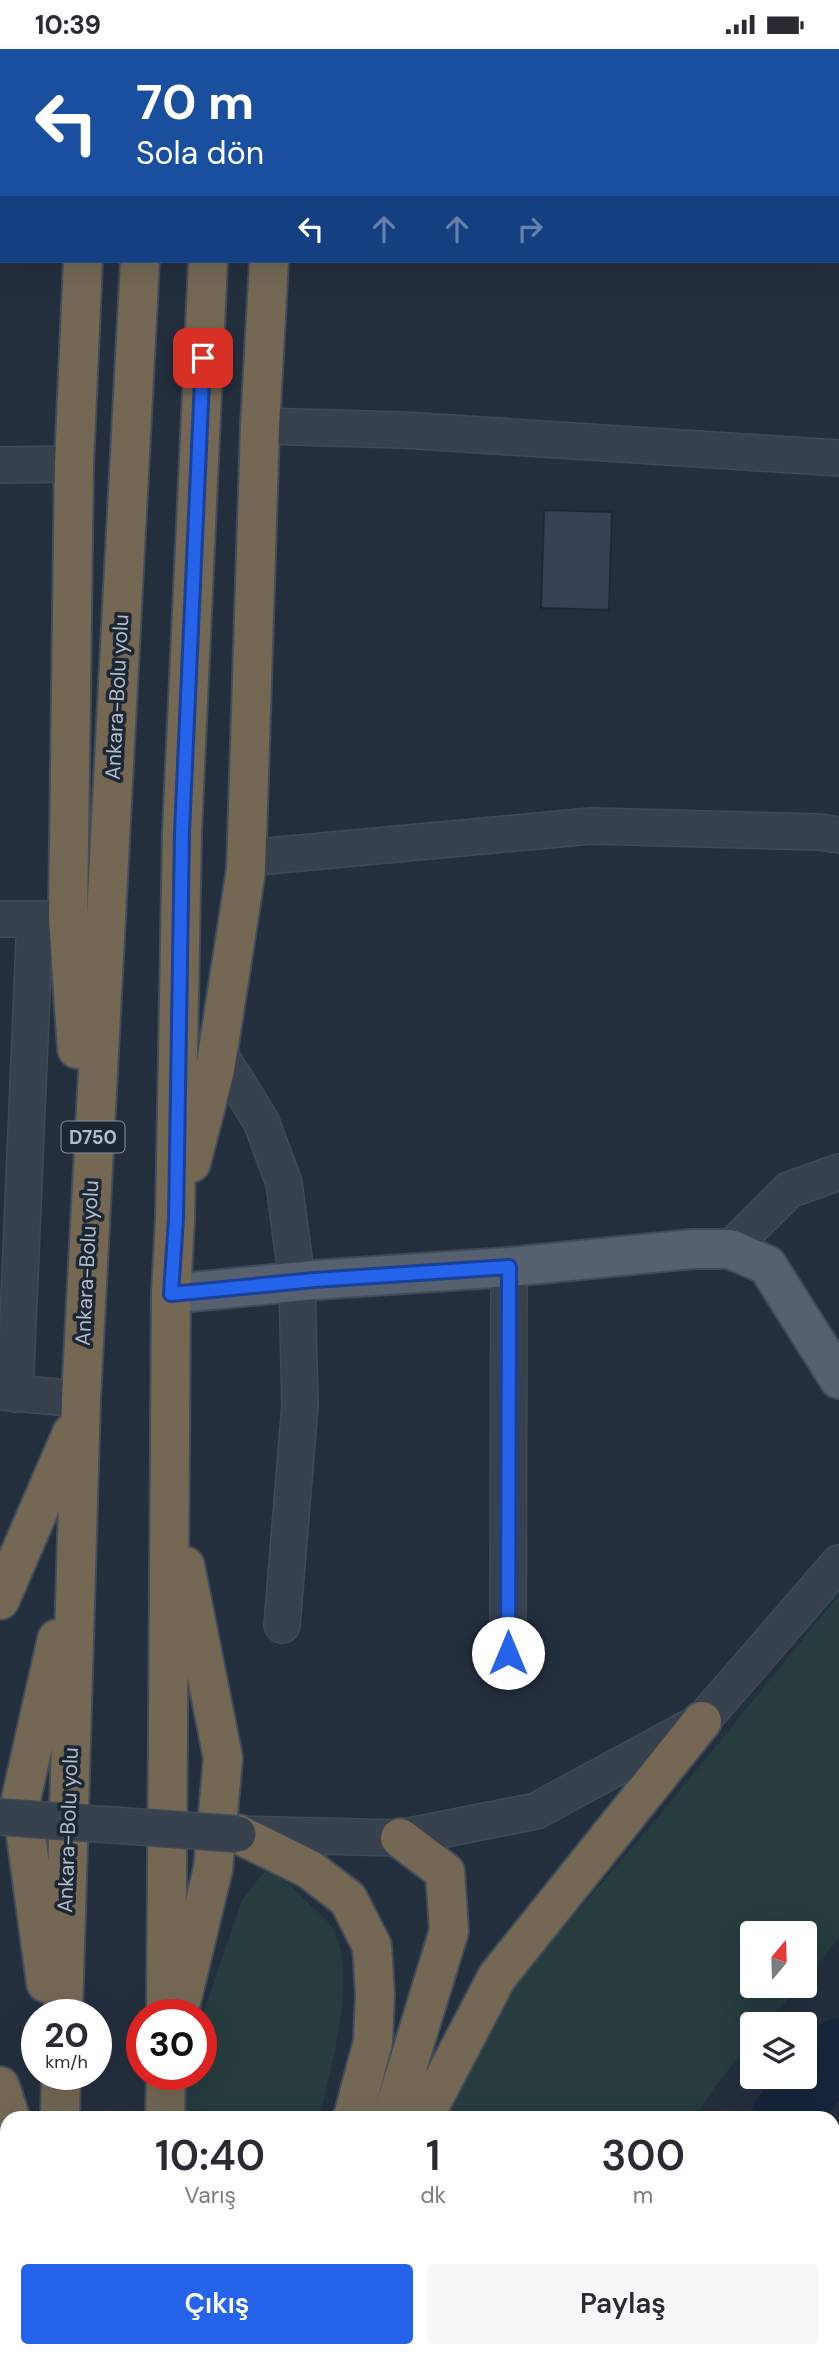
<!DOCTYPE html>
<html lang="tr">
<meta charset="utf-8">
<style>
body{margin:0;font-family:"DM Sans",sans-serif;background:#f7f7f7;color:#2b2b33;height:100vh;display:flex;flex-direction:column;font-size:26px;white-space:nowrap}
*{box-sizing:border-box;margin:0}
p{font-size:23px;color:#7c7c81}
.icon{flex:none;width:38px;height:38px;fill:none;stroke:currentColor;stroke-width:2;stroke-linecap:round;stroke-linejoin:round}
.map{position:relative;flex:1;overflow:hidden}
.drawer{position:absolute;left:0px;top:2062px;width:840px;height:247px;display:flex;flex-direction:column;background:#fff;border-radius:21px 21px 0 0;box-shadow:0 7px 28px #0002}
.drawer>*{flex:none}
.top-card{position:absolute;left:0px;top:0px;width:840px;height:214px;box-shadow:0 7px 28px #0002;background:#1a4fa0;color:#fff;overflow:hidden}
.needle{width:46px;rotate:19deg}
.controls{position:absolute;left:740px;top:1872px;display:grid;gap:14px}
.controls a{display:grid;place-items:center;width:77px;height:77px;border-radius:7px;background:#fff;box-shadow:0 7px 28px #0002;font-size:35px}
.speed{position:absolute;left:21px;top:1950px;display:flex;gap:14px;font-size:35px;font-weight:700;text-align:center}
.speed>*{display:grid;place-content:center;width:91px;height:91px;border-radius:50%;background:#fff;box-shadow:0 7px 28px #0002;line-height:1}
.speed small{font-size:18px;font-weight:400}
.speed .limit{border:10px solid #d22;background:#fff;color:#111}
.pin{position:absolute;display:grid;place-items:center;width:60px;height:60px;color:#fff;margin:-30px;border-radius:14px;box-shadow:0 4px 10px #0006}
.me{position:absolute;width:77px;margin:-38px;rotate:0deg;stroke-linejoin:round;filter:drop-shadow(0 0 5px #0008)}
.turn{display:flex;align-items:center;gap:24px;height:147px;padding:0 21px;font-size:32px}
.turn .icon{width:91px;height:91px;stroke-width:2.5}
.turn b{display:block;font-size:49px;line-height:60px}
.lanes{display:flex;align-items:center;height:66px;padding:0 21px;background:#0003;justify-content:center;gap:35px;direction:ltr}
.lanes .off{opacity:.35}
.eta{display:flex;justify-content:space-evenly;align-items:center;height:119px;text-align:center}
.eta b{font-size:42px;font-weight:600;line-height:49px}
.primary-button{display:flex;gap:14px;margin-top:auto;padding:14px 21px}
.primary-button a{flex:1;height:80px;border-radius:7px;background:#2563eb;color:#fff;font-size:28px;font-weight:600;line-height:80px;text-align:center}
.primary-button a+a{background:#f7f7f7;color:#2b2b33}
.status{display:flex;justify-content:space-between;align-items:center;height:49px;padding:0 35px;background:#fff;direction:ltr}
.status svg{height:19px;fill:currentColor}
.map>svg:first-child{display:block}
.green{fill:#263c3f}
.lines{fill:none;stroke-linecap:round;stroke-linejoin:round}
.river{stroke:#17263c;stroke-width:65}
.building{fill:#364354;stroke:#1f2835;stroke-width:2}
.minor-casing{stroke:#414a57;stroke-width:38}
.major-casing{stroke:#414a57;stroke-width:42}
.highway-casing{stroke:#434c59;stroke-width:42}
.minor{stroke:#38414e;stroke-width:35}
.major{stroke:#56606e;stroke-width:38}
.highway{stroke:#746855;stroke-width:38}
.minor-bridge-casing{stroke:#414a57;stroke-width:38;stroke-linecap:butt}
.minor-bridge{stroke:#38414e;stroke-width:35}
.route-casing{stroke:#184099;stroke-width:18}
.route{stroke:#2563eb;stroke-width:12}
.labels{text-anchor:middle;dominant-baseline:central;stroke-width:7;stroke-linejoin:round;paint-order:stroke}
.shield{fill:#1d2633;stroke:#878f9c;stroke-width:2}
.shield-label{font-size:19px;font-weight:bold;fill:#b4bcc9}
.street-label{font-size:21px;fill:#b4bcc9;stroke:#1d2633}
</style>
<div class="status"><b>10:39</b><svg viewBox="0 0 49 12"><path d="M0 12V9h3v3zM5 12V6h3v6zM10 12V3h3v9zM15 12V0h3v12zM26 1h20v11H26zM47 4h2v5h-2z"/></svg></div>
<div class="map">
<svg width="839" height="2308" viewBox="0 0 839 2308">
<rect width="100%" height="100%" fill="#242f3e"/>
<path class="green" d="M839,1546V1889L805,1930V1885H752V1937H799L766,1976H752V1992L717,2035L695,2068H447L471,2010L520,1929L654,1773Z
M264,1823C281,1826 295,1840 307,1853C315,1861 327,1870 333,1880C359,1926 330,2018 320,2068H184V2025H201V1971L242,1851Z
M0,2122L7,2147V2235L0,2234Z
M358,2301H545L542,2308H355Z"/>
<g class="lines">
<path class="river" d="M784,2068L839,2002
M600,2308L604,2301"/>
</g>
<path class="building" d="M544,461L612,463L609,561L541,559Z"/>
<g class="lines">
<defs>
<path id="minor" d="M635,0L636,2
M838,192H839
M260,377L403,381L839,409
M0,416L74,415
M247,809L591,777L819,783L839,786
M0,870H56
M218,1003L261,1072L284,1134L297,1232L300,1356L282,1576
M730,1200L789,1141L839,1123
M0,1343L81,1350
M15,1345L35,870
M508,1604L509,1218
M238,1785L400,1789L536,1762L702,1672L839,1514"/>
<path id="major" d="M171,1245L314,1231L509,1218L693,1200H730L767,1216L839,1330"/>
<path id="highway" d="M93,2V0
M151,2V0
M220,2V0
M281,2V0
M77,1000L68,870L74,415L83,212
M191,1114L215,1021L246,821L260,377L269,212
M0,1551L72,1384
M238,1785L309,1820L348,1850L372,1897L375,1945L373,1993L353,2068
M46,1934L21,1750L57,1590
M181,1953L213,1820L223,1709L185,1517
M63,1965L81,1350L140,212
M166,1965L171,1245L175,1170L182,783L208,212
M0,2037L10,2068
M60,2068L61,2025
M165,2068L166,2025
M392,2068L449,1882L445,1823L400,1789
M424,2068L497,1928L702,1672
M53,2308L54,2301
M156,2308L157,2301
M311,2308L314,2301"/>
</defs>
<use href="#minor" class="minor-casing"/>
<use href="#major" class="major-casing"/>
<use href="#highway" class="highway-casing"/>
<use href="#minor" class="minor"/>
<use href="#major" class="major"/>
<use href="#highway" class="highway"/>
<defs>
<path id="minor-bridge" d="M0,1768L238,1785"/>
</defs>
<use href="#minor-bridge" class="minor-bridge-casing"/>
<use href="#minor-bridge" class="minor-bridge"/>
</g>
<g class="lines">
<defs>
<path id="route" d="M203,309L182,783L176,1170L171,1245L314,1231L509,1218L508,1604"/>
</defs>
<use href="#route" class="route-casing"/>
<use href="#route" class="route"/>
</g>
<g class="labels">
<rect class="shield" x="61.5" y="1072.5" width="63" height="31" rx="5"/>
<g class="shield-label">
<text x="93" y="1088">D750</text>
</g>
<g class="street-label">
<text transform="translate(117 648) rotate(-87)">Ankara-Bolu yolu</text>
<text transform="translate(87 1214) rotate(-87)">Ankara-Bolu yolu</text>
<text transform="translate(68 1781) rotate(-88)">Ankara-Bolu yolu</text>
</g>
</g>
</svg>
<div class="controls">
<a><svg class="needle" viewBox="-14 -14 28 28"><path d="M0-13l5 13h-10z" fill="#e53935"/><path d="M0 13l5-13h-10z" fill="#7c7c81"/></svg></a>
<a><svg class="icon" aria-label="layers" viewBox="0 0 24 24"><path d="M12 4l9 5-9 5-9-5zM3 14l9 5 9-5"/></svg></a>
</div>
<div class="speed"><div>20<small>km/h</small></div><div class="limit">30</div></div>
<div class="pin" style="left:203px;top:309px;background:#d93025"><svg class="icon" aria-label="arrive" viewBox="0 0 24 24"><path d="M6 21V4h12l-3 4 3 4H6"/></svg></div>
<svg class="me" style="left:508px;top:1604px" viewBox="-20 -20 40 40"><circle r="19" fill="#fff"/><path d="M0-13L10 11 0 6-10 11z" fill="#2563eb"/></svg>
<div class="top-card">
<div class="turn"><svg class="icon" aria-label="left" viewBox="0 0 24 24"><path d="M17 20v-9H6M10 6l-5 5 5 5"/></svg><div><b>70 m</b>Sola dön</div></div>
<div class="lanes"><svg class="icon" aria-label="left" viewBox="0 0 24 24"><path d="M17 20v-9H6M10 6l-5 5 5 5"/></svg><svg class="icon off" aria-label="ahead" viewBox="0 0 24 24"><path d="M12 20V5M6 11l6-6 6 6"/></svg><svg class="icon off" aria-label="ahead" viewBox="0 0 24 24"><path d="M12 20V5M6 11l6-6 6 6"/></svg><svg class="icon off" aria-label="right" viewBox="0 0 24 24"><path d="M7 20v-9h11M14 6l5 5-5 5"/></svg></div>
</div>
<section class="drawer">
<div class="eta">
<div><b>10:40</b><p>Varış</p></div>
<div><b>1</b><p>dk</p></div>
<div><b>300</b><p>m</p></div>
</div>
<div class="primary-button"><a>Çıkış</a><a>Paylaş</a></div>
</section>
</div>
